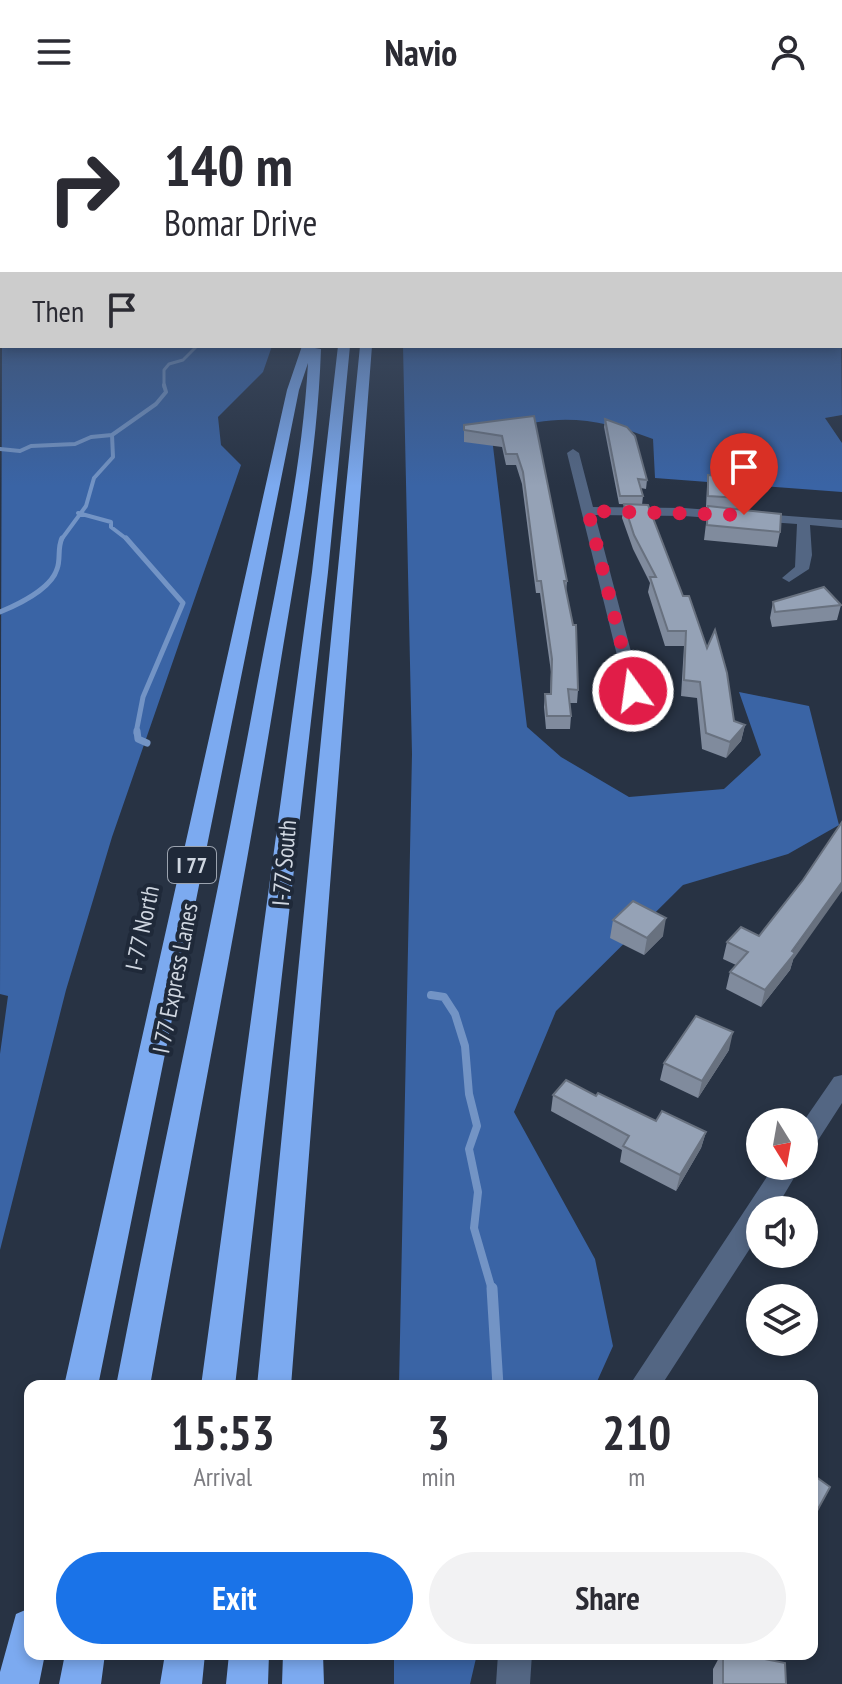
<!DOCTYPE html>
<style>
body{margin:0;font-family:"PT Sans Narrow",sans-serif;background:#f2f2f3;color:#2b2b33;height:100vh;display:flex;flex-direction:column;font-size:30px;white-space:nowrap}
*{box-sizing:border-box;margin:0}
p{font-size:26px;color:#7c7c81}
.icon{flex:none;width:44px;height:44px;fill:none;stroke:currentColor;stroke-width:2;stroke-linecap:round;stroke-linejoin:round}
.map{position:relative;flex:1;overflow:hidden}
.drawer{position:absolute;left:24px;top:1276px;width:794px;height:280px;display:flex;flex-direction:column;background:#fff;border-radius:16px;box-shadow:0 4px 12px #0003}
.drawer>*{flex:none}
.hud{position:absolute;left:0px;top:0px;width:842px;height:244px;box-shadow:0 4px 12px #0003;background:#fff;color:#2b2b33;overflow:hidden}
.needle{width:52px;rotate:169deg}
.fabs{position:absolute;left:746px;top:1004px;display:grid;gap:16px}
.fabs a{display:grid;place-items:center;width:72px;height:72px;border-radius:50%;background:#fff;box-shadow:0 4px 12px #0003;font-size:40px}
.pin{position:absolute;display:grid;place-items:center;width:68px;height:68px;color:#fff;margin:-82px -34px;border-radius:50% 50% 50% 0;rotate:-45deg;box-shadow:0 0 8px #0007}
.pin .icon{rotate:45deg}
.me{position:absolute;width:88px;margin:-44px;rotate:346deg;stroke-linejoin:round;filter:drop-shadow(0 0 6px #0008)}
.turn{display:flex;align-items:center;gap:28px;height:168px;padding:0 32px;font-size:36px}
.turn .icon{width:104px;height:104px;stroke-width:2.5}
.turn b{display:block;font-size:56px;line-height:68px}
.then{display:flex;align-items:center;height:76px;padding:0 32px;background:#0003;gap:16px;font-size:30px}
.eta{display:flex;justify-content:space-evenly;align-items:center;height:136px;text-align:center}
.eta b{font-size:48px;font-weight:600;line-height:56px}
.primary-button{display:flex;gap:16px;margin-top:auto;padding:16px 32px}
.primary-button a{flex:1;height:92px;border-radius:48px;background:#1a73e8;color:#fff;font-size:32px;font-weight:600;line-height:92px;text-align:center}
.primary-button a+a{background:#f2f2f3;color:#2b2b33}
header{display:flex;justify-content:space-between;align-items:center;height:104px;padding:0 32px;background:#fff;font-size:36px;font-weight:600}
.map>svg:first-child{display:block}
.forest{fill:#3a64a5}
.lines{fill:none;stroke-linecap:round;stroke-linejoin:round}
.stream-far5{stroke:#7394c5;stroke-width:3}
.stream-far4{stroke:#7394c5;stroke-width:4}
.stream-far3{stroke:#7394c5;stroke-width:5}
.stream-far2{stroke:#7394c5;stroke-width:7}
.stream-far1{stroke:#7394c5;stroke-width:8}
.stream{stroke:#7394c5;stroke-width:11}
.minor{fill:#536683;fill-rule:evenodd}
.motorway{fill:#7caaf0;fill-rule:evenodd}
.wall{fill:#808b9d}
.shaded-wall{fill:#68717f}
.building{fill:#95a2b6;stroke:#68717f;stroke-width:2}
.route{stroke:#e11d48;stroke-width:14;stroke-dasharray:0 25.2}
.labels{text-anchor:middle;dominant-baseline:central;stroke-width:8;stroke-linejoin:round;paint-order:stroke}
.shield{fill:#1f2939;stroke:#9ba3af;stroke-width:2}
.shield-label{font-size:22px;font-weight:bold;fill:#d0d7e1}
.street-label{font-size:24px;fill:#d0d7e1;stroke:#1f2939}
</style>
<header><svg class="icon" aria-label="menu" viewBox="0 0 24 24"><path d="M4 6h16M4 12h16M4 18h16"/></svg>Navio<svg class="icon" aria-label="person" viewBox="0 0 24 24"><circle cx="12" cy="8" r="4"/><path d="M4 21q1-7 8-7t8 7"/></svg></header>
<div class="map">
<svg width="842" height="1580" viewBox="0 0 842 1580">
<rect width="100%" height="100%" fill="#283344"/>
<path class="forest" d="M840,161L842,311L825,314L842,339V388L655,374L653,335C598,313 545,306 492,334L527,623L561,653L629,693L724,685L761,651L739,588L809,602L839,721L788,750L683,781L556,907L514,1008L595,1155L613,1242L595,1282H399L412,650L403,242H840Z
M2,239V242H272L263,268L218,313L221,341L241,361L112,733L66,886L0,1146V950L8,892L0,890Z
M394,1550H477L470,1580H394Z"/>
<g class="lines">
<path class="stream-far5" d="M164,283V266L169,260L183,256L197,242"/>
<path class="stream-far4" d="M0,345L20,347L31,342L75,340L91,333L112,331L156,300L166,288L164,281
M78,409L111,418V423L128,436
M61,436L86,402L94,374L113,353L112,331"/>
<path class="stream-far3" d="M126,434L183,499L143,593L136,629
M0,508C17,501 51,485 57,465C61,455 57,445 62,434"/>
<path class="stream-far2" d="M137,627L138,635L147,639"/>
<path class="stream-far1" d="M431,891L444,893L455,910L465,942L469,990L477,1022L469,1045L478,1088L474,1124L492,1186"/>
<path class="stream" d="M492,1184L498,1282"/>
<path class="minor" d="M573,345L579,349L593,403L684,404L842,416V424L810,421L812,451L809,465L789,478L782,474L795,463L797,420L684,412L595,411L649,616L647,620L641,621L633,616L567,349Z
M842,971V999L813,1044L804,1047L803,1018L834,973Z
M774,1062H801L775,1106H760V1129L661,1282H629Z
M498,1550H532L530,1580H496Z"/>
<path class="motorway" d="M302,242L321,245C317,360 294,473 276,586C238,819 191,1050 150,1282H116C161,1048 214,816 257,582C277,475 302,368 308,259L299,286L98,1282H64L287,286Z
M338,242H350L328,468L235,1282H201L312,468Z
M360,242H372L291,1282H257Z
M30,1504V1550H45L39,1580H0V1568L16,1510Z
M65,1550H105L101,1580H59Z
M165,1550H205L202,1580H160Z
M229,1550H269L268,1580H226Z
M283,1550H323L324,1580H282Z"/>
</g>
<path class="wall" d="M534,312L567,477L566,488L578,586L577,599H570L571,612L570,625H546L544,603L545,590H550L551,568L540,489H536L522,380L516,361H506L502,343L464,338V321Z
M605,315L647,376L646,385L641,384L643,392L642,401L619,400L604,323Z
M708,371L745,375L739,405L780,428L777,443L704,436L708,403H706L707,382Z
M624,400L683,492L734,617L745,621L741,637L726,654L702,645L697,594L681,592L684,542H665L648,488L650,479L633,445L622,414Z
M773,498L841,501L837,516L772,523L770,514Z
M613,816L663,832L644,851L610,834Z
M727,838L793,856L790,866L761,903L726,885L730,868L736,861L723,855Z
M729,946L698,994L660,976L664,959Z
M553,991L596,992L656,1017L706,1028L701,1044L676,1087L620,1058L622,1046L551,1007Z
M721,1550H738L786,1580H713V1565Z"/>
<path class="shaded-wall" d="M745,621L741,637L726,654L730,638Z
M842,778V787L793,856L790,866L761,903L765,886Z
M666,814L663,832L644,851L647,834Z
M733,928L729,946L698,994L702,977Z
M706,1028L701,1044L676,1087L680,1071Z"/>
<path class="building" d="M534,312L567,477H564L573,521H576L578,586L568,585L571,612H547L545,590H551L552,555L541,477H537L523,368L517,350H506L502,332L464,326V321Z
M605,315L627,323L635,332L647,376L638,375L643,392H620Z
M708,371L745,375L741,394L708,392Z
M624,400L648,401L683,492H689L707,544L715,526L727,569L734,617L745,621L730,638L706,629L700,578L684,576L686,527H668L650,473H656L634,431Z
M708,402L781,410L780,428L707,421Z
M824,483L841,501L775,508L773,498Z
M842,718V778L792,847L795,849L765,886L730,868L748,848L727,838L741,823L759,832L803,776Z
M633,797L666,814L647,834L613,816Z
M696,912L733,928L702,977L664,959Z
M566,976L596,992L598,989L656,1017L662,1007L706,1028L680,1071L623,1042L629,1032L553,991Z
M812,1370L830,1383L812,1416Z
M723,1550H738L785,1559L786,1580H723Z"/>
<linearGradient id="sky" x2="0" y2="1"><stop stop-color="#161c25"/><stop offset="0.42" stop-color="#425067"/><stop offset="1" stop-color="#425067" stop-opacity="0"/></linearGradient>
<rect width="842" height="382" fill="url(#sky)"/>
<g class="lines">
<path class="route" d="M633,587L588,407L744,411"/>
</g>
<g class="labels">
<rect class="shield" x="168" y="743" width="48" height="36" rx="6"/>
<g class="shield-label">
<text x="192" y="761">I 77</text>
</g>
<g class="street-label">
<text transform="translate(284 759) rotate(-85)">I-77 South</text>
<text transform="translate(142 824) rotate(-78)">I-77 North</text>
<text transform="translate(175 874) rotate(-79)">I 77 Express Lanes</text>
</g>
</g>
</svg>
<div class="fabs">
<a><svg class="needle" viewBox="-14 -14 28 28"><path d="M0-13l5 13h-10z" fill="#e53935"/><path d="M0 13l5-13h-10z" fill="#7c7c81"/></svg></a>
<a><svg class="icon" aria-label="sound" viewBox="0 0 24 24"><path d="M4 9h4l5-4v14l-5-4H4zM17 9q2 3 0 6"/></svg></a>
<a><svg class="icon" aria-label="layers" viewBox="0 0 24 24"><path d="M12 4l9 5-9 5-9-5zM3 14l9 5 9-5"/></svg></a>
</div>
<div class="pin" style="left:744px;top:411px;background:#d93025"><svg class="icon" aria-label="arrive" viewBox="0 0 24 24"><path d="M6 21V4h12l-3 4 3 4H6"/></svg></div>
<svg class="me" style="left:633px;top:587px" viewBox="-20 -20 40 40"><circle r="17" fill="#e11d48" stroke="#fff" stroke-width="3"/><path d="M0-11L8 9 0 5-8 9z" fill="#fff"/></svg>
<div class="hud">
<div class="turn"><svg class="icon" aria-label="right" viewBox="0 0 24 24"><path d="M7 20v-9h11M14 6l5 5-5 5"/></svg><div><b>140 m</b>Bomar Drive</div></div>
<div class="then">Then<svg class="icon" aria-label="arrive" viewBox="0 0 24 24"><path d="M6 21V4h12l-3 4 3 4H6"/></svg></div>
</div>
<section class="drawer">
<div class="eta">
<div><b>15:53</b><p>Arrival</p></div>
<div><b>3</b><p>min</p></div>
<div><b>210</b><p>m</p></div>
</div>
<div class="primary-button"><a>Exit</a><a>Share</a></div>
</section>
</div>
